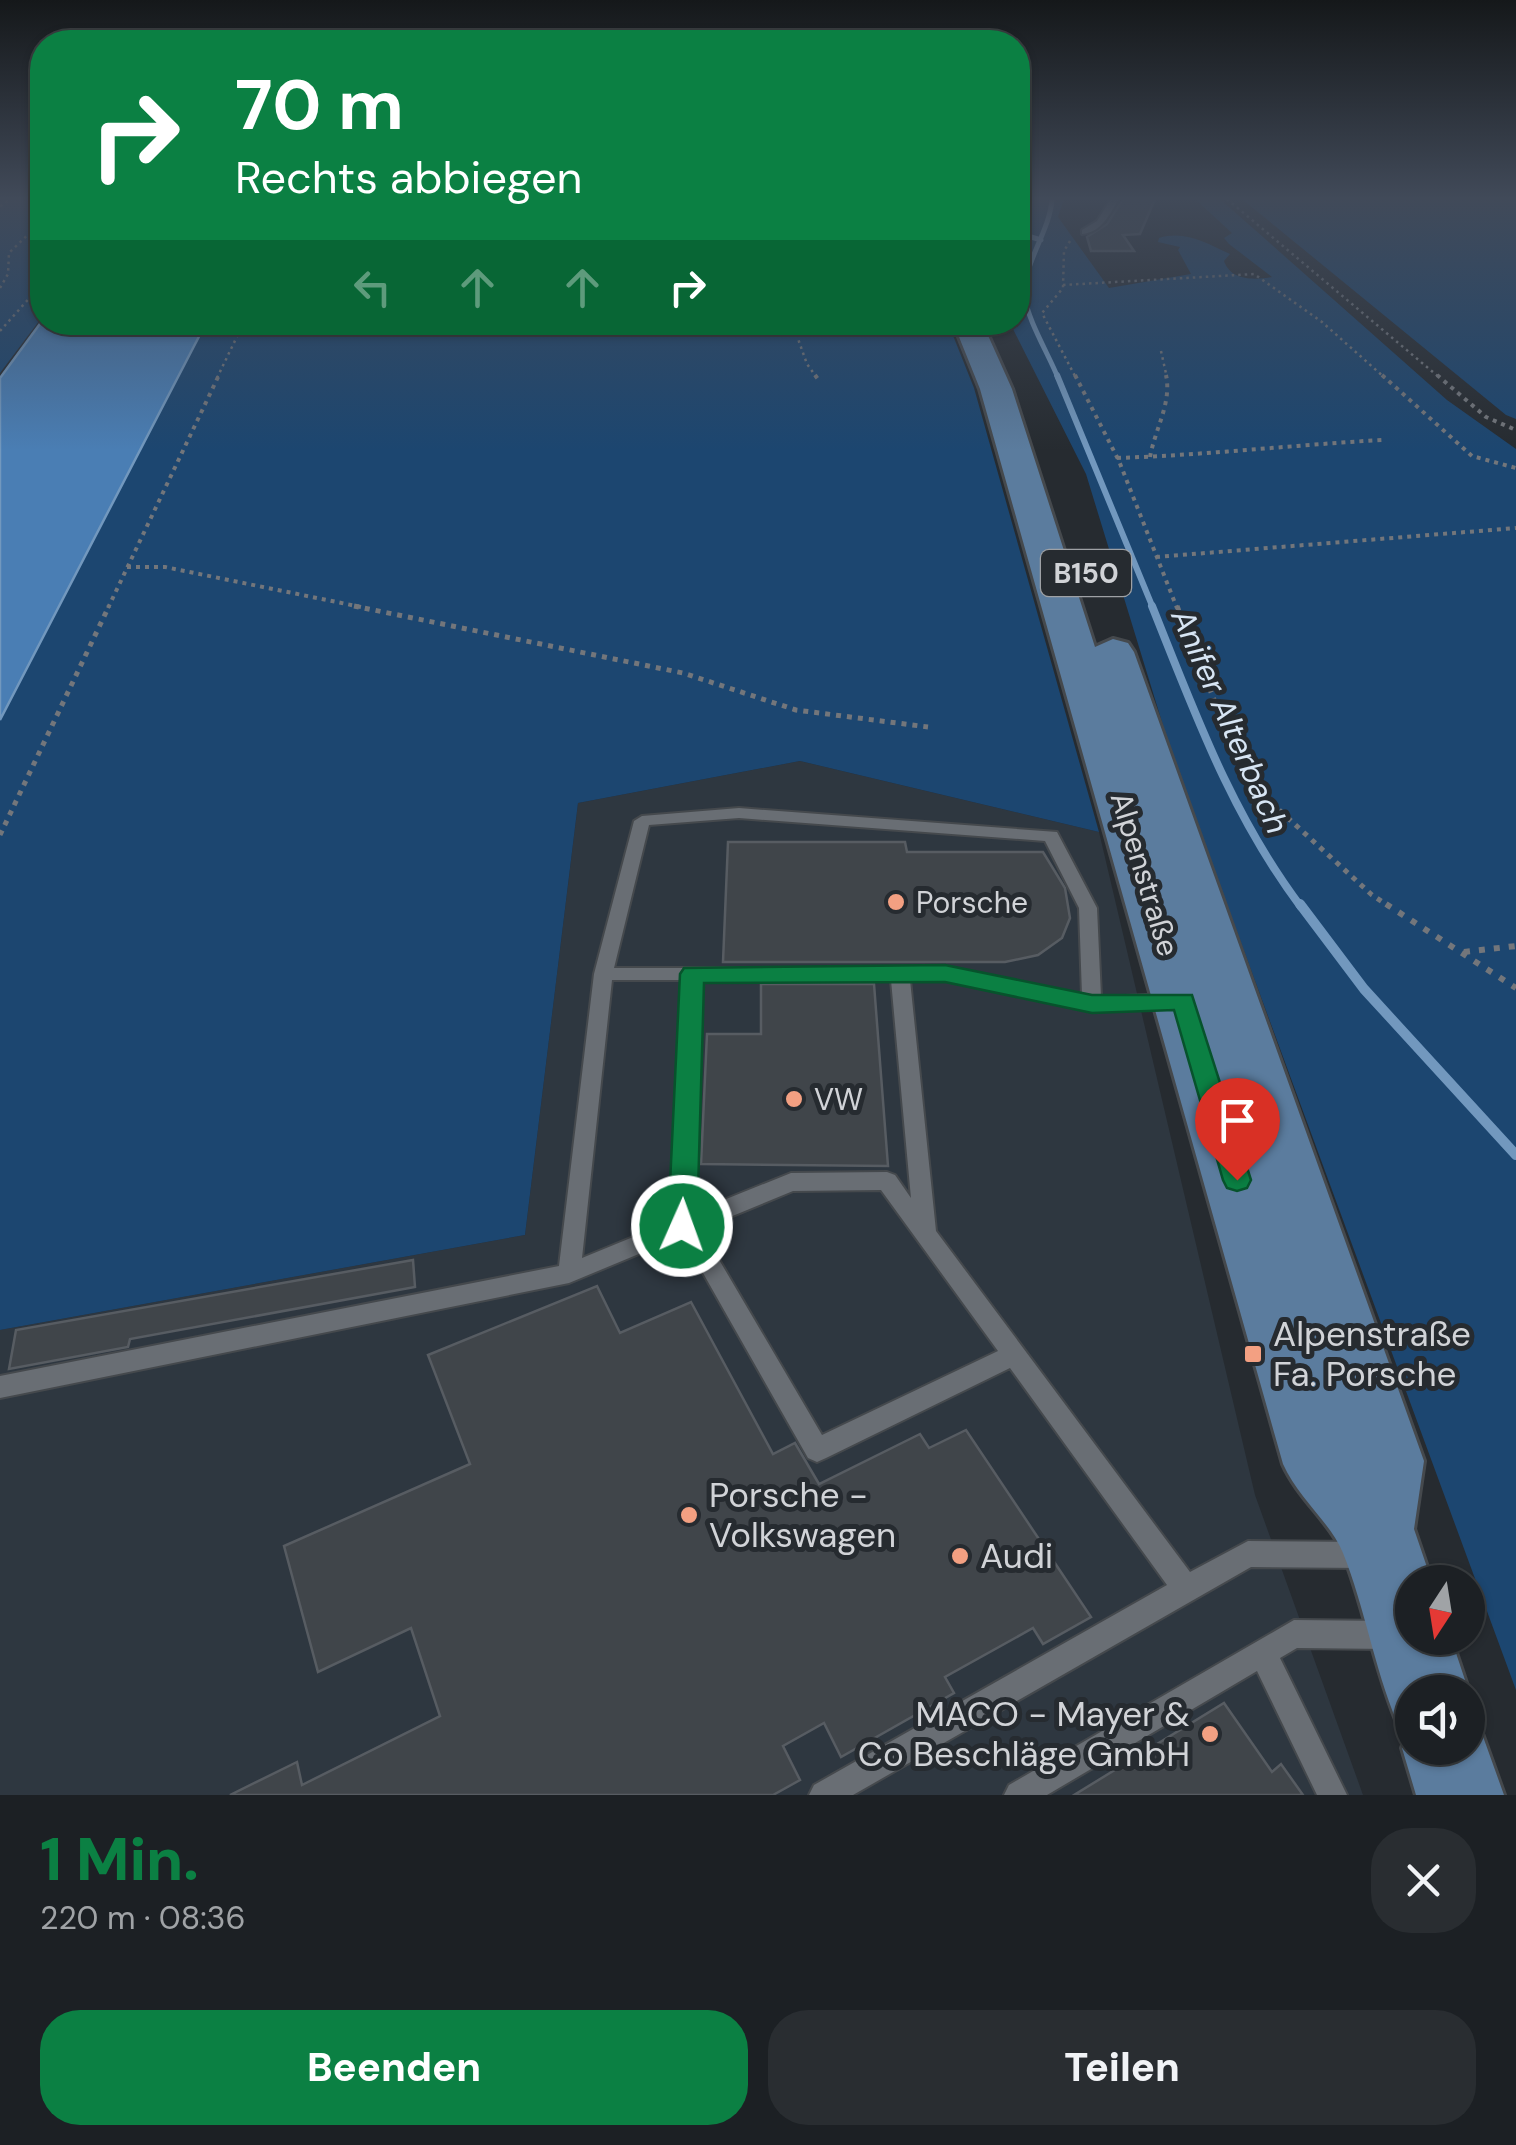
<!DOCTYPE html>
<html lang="de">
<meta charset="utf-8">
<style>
body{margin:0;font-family:"DM Sans",sans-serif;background:#292d31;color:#f1f3f6;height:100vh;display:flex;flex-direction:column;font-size:38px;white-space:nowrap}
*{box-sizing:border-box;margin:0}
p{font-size:32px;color:#a0a3a6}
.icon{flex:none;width:55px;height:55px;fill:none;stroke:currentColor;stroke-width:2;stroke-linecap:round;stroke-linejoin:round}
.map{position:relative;height:1795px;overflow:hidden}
.panel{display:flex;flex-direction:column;background:#1c2024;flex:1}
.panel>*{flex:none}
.guide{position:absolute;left:30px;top:30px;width:1000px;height:305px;border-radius:40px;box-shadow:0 2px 8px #0004,0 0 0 2px #3a3e41;background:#0b8043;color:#fff;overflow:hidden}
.needle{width:65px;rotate:192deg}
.buttons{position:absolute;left:1395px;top:1565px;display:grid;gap:20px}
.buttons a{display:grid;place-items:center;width:90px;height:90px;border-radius:50%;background:#1c2024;box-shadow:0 2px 8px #0004,0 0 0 2px #3a3e41;font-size:50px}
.pin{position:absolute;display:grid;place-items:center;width:85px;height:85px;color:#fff;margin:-102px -42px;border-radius:50% 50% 50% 0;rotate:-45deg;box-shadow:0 0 10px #0007}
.pin .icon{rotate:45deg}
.me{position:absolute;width:110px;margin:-55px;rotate:2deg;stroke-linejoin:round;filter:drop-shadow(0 0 8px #0008)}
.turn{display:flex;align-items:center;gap:35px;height:210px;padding:0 40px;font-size:45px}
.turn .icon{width:130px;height:130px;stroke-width:2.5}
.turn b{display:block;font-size:70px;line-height:85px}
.lanes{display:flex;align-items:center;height:95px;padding:0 40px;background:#0003;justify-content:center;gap:50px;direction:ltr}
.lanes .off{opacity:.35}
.round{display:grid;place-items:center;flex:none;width:105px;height:105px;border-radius:40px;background:#292d31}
.head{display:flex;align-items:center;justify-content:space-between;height:170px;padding:0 40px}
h1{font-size:60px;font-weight:800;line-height:75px;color:#0b8043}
.button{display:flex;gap:20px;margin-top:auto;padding:20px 40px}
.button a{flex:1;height:115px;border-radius:40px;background:#0b8043;color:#fff;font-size:40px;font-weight:800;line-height:115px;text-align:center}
.button a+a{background:#292d31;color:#f1f3f6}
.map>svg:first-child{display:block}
.built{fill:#2e3740}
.green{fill:#1c4670}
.water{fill:#4a7eb4;stroke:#7298be;stroke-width:2.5}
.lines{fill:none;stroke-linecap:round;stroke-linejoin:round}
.stream-far3{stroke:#7298be;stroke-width:5}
.stream-far2{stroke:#7298be;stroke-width:6}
.stream-far1{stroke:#7298be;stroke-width:8}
.stream{stroke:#7298be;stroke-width:10}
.building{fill:#40454a;stroke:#575c62;stroke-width:2.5}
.service-casing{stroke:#45494d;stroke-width:4}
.primary-casing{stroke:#45494d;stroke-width:6}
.path-far3{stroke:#73767b;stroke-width:2.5;stroke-dasharray:2.5 4;stroke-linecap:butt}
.path-far2{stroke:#73767b;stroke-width:4;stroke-dasharray:4 5;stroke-linecap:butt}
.path-far1{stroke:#73767b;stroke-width:5;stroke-dasharray:5 6;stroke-linecap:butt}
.path{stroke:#73767b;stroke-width:6;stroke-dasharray:6 9;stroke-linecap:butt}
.service{fill:#696e74;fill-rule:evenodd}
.primary{fill:#5b7c9e;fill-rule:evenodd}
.route{fill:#0b8043;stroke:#07532c;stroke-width:2.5}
.poi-dot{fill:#f3a082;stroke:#262b30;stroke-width:4}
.labels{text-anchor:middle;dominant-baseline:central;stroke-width:10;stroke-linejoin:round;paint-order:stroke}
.shield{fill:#262b30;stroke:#9ea1a5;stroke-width:2.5}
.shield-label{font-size:28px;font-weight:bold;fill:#d1d3d7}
.street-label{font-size:30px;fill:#d1d3d7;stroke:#262b30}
.poi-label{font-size:30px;fill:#d1d3d7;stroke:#262b30;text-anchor:start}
.water-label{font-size:32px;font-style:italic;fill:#d7e5f4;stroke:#262b30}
.near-poi-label{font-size:35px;fill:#d1d3d7;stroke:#262b30;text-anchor:start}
</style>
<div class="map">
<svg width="1516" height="1795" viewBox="0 0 1516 1795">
<rect width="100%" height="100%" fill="#262b30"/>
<path class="built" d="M800,761L1099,832L1255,1495L1363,1795H0V1330L525,1235L578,803Z"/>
<path class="green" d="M0,199H42V317L0,373Z
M1018,199H1064L1058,217L1109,288L1191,274L1178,250L1180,247L1158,242L1159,238C1185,230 1206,243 1230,254L1224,261C1231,281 1254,280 1272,277L1229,244L1224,238L1232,233L1195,199H1220L1447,400L1516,449V1690L1173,758L1086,474L1010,323L1018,322Z
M1242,199H1516V419L1506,415Z
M206,323H948L974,388L1099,832L800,761L578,803L525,1235L0,1330V720Z"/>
<path class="water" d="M42,321L206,323L0,720V378Z"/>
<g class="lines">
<path class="stream-far3" d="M1052,199C1050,232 1022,264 1025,297C1027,319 1050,357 1058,378
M1018,233L1041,240"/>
<path class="stream-far2" d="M1057,375L1153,608"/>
<path class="stream-far1" d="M1152,606C1195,713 1231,814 1301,907"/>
<path class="stream" d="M1300,904L1364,989L1516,1155"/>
</g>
<path class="building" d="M1123,199H1155L1140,234L1123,235L1134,251H1091L1087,237L1107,224Z
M728,842H905L907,852H1043L1065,888L1070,918L1062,938L1038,955L1005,962H723Z
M761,984H874L888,1166L701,1164L707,1034H761Z
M413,1260L415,1287L130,1339L128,1347L9,1369L16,1330Z
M597,1286L620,1333L691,1302L773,1454L795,1443L819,1484L920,1434L929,1448L966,1430L1091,1617L1043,1644L1033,1628L945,1677L954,1693L841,1757L824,1723L783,1746L800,1780L773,1795H230L297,1762L302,1785L440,1716L411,1628L318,1672L284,1546L470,1464L428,1355Z
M1224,1703L1272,1772L1281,1764L1303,1795H1074Z"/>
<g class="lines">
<defs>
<path id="service" d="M1111,199H1119C1109,215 1102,232 1082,234V230L1097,221Z
M739,808L1057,832L1097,908L1101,997L1173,994L1180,996L1182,1001L1180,1006L1173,1008L1092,1011L945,980H910L936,1231L1190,1572L1248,1541L1365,1542L1374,1546L1378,1555L1374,1564L1365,1568L1251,1567L853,1795H809L814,1785L1167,1585L1010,1368L826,1458L817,1462L808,1458L682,1236L569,1283L0,1398V1376L559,1266L594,974L634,821L642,816ZM739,818L1045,841L1079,908L1082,995L945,968H614L649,825ZM612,980H682L672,1221L582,1258ZM701,980H891L911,1198L895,1175L887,1172L791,1173L694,1212ZM881,1190L998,1351L822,1435L701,1229L793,1191Z
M1294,1620L1390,1621L1400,1625L1404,1635L1400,1645L1390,1649L1297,1648L1280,1658L1347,1795H1317L1257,1671L1047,1795H1004L1009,1785Z"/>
<path id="primary" d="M953,322H982L1012,389L1095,647L1113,639L1128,643L1134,652L1424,1461L1414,1529L1432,1582H1412V1638H1451L1469,1692L1468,1696V1692H1412V1748H1468V1714L1476,1717L1504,1795H1416L1402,1748L1410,1727L1397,1722C1374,1667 1365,1608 1343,1553C1331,1523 1298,1498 1283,1464L980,389Z"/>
</defs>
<use href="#service" class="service-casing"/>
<use href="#primary" class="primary-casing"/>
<path class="path-far3" d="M1227,199L1440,378
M0,206L11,199
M1070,241L1064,251L1063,288L1042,313L1076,378
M1063,285L1254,274L1322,322L1385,378
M0,288L8,274L9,253L42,221
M792,322L807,364L817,378
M0,331L42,284
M797,334L837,322
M1161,351L1167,378
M217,378L244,322"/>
<path class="path-far2" d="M815,375L820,382
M1075,375L1119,461L1177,608
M1382,375L1472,456L1516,468
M1437,375L1486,417L1516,430
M1150,457C1155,429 1172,403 1166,375
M1117,458C1206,455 1293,445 1382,440
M1156,557L1516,528
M127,567H165L366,608
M108,608L219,375"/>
<path class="path-far1" d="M354,606L683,673L796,710L928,727
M1177,606L1241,768L1277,808L1372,895L1390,907
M0,835L109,606"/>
<path class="path" d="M1386,904L1516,988
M1464,952L1516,946"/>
<use href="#service" class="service"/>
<use href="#primary" class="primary"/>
</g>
<linearGradient id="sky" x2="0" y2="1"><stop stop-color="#15181a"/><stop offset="0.44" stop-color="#414a59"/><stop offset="1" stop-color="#414a59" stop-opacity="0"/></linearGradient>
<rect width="1516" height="451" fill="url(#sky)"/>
<path class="route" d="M945,965L1092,995H1192L1251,1180L1247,1188L1237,1191L1227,1188L1223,1180L1174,1010L1092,1013L945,982L704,983L697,1226L693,1235L682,1238L672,1235L668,1226L680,974L684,968Z"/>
<g class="poi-dot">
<circle cx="896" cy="902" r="10"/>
<circle cx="794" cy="1099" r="10"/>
<rect x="1243" y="1344" width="20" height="20" rx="5"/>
<circle cx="689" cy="1515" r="10"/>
<circle cx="960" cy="1556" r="10"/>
<circle cx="1210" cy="1734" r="10"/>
</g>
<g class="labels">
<rect class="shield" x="1041" y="550" width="90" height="46" rx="8"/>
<g class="shield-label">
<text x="1086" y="573">B150</text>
</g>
<g class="street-label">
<text transform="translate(1145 874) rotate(73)">Alpenstraße</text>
</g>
<g class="poi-label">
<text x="916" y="902">Porsche</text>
<text x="814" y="1099">VW</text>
</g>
<g class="water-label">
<text transform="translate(1230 721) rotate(66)">Anifer Alterbach</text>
</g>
<g class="near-poi-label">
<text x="1273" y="1334">Alpenstraße<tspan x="1273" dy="40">Fa. Porsche</tspan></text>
<text x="709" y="1495">Porsche -<tspan x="709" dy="40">Volkswagen</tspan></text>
<text x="980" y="1556">Audi</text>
<text x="1190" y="1714" text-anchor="end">MACO - Mayer &amp;<tspan x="1190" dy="40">Co Beschläge GmbH</tspan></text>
</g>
</g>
</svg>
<div class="buttons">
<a><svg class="needle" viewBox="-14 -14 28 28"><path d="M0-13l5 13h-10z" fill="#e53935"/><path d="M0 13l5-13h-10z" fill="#a0a3a6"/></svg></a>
<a><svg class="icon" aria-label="sound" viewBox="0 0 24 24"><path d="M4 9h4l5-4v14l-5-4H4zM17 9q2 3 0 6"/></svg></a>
</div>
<div class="pin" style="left:1237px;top:1180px;background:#d93025"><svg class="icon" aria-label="arrive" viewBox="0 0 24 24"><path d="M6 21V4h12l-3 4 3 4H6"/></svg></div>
<svg class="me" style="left:682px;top:1226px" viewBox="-20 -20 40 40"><circle r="17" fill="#0b8043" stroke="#fff" stroke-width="3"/><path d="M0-11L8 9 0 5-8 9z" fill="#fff"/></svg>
<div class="guide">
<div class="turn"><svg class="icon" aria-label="right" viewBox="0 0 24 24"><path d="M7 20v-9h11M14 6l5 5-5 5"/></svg><div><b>70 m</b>Rechts abbiegen</div></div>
<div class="lanes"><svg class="icon off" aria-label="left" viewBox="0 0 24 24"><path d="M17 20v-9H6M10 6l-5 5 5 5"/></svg><svg class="icon off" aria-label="ahead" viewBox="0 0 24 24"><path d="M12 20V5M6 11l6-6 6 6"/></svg><svg class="icon off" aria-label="ahead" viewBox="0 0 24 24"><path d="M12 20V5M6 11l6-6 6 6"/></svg><svg class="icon" aria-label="right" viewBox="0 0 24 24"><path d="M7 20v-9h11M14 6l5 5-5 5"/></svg></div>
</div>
</div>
<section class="panel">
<div class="head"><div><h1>1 Min.</h1><p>220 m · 08:36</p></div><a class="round"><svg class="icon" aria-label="close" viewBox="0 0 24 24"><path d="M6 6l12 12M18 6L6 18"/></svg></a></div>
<div class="button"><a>Beenden</a><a>Teilen</a></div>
</section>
